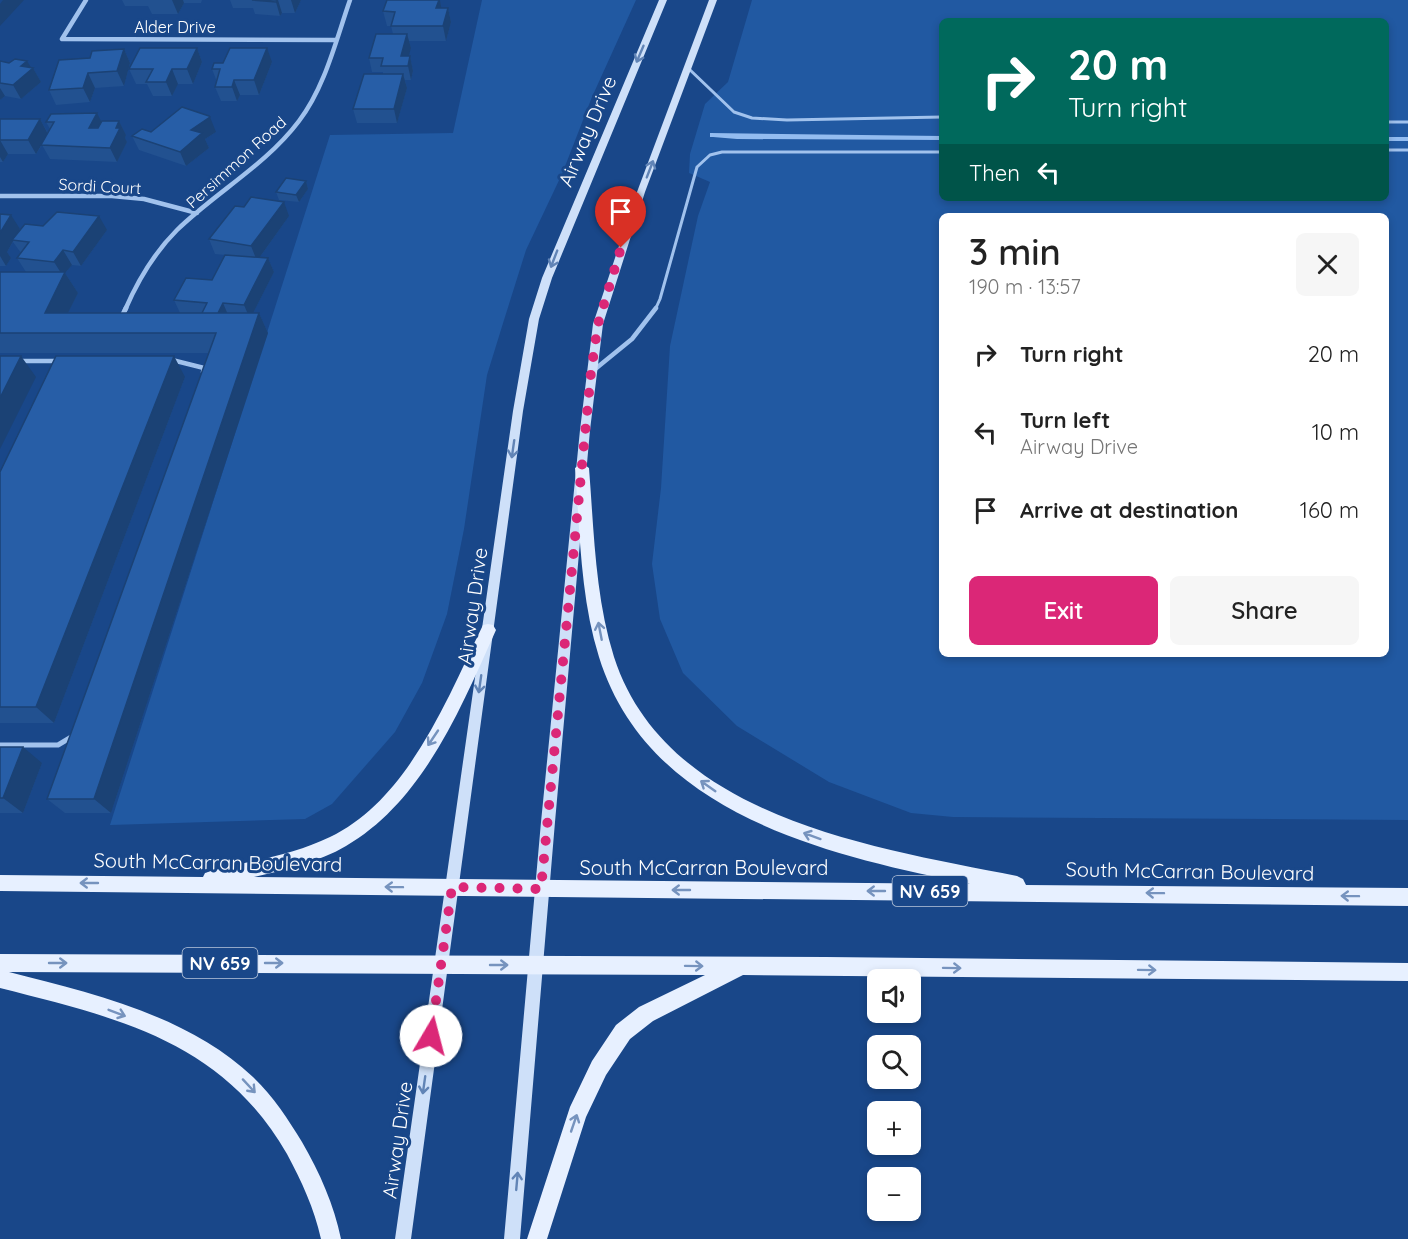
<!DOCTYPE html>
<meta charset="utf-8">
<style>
body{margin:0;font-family:Quicksand,sans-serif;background:#f6f6f6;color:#222;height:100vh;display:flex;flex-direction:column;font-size:22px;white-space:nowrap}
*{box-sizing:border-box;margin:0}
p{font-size:20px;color:#767676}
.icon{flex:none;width:33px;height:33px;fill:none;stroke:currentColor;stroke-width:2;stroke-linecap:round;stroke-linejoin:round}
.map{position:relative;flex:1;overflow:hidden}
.panel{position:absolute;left:939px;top:213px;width:450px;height:444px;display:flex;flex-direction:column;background:#fff;border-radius:9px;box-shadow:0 3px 9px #0003}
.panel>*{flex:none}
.guide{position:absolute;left:939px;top:18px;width:450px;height:183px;border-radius:9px;box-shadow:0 3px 9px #0003;background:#00695c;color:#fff;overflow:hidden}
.controls{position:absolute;left:867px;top:969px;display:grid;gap:12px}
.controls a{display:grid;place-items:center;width:54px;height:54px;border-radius:9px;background:#fff;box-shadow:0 3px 9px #0003;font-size:30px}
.pin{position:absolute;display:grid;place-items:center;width:51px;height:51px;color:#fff;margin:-62px -26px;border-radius:50% 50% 50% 0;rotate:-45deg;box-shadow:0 0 6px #0007}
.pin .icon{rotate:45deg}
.me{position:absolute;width:66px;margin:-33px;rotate:8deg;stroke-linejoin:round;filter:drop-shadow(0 0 4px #0008)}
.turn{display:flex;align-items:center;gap:21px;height:126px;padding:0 30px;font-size:27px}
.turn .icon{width:78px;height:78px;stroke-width:2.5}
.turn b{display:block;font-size:42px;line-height:51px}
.then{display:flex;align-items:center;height:57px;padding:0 30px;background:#0003;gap:12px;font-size:22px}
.round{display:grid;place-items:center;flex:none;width:63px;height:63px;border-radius:9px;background:#f6f6f6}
.head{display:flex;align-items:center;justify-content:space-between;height:102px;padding:0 30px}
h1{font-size:36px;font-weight:600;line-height:45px}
.cta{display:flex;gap:12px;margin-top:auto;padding:12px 30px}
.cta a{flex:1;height:69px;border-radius:9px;background:#db2777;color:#fff;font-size:24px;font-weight:600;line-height:69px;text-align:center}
.cta a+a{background:#f6f6f6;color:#222}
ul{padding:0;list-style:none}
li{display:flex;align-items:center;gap:18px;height:78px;padding:0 30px}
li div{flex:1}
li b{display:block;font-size:22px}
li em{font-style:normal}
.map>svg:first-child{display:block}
.green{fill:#2159a2;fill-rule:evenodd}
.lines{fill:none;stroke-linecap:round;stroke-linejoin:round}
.stream{fill:#93bcf0;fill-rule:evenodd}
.service-far2{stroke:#a1c2ed;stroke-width:3}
.service-far1{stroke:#a1c2ed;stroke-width:4.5}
.service{stroke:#a1c2ed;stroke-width:5}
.minor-far1{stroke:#a1c2ed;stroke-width:4.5}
.minor{stroke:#a1c2ed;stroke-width:5}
.secondary{fill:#cee0f9;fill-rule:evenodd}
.primary{fill:#e7f0ff;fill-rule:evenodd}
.wall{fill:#225190}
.shaded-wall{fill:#1b4275}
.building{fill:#275ea7;stroke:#1b4275;stroke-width:1.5}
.oneway{stroke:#6184b6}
.oneway2{stroke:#7693be}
.route{stroke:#db2777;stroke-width:10;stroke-dasharray:0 18}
.labels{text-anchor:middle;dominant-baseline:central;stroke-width:6;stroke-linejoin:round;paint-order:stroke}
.far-street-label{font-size:16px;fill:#fff;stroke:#194789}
.shield{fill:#194789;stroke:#bac8dc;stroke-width:1.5}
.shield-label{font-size:18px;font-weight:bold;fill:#fff}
.street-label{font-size:20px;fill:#fff;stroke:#194789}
</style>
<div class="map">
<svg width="1408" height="1239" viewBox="0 0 1408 1239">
<rect width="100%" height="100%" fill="#194789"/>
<path class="green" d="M482,0H636L592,97L562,174L526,250L504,320L487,375L464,529L447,614L422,683L395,732L332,804L305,819L110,825L330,135L453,133Z
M752,0H1408V820L953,817L911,813L829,782L737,726L683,673L660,619L652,564L661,488L670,346L698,216L710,182L689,173L690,154L705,104L728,82ZM942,21H1386V198H942ZM942,216H1386V654H942Z"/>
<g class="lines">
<path class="stream" d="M710,133L942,136V140L737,139L713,137H710Z
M1386,137H1408V141H1386Z"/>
<path class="service-far2" d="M688,68L734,112L752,118L787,120L942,117
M1386,122H1408
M1386,150H1408
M655,310L660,299L697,167L710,155L722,152H942"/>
<path class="service-far1" d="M172,360L204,368L203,372
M19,361H59
M594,370L632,339L656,308"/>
<path class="service" d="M0,745H58L73,736"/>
<path class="minor-far1" d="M86,0L62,39L335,40
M0,196H112L144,199L197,213
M125,310C138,280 154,253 177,230C216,192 266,165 299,121C325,87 336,40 350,0"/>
<path class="minor" d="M121,318L126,308"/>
<path class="secondary" d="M659,0H667L552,278L539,319L523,411L411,1239H395L513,411L529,319L542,278Z
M709,0H717L645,192L603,324L590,430L555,822L520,1239H504L541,822L580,430L593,324L637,192Z"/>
<path class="primary" d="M582,463L589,468C594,531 595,596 614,657C666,818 875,848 1017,876L1023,879L1026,885L1408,888V906L0,891V875L203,877L205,873L211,871C250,861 293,855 330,837C408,800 447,699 483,625L488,624L493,625L496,630C461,708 423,801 346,846C319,862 285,870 254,877L970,884C828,855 648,815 599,657C580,596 580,531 575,468Z
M0,954L826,957L1408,963V981L743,975L653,1021L630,1039L606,1075L586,1117L547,1239H527L570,1107L592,1061L616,1025L639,1007L705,975L9,972C92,993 189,1016 253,1077C273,1096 288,1119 302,1142C320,1173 334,1205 341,1239H321C314,1208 302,1182 287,1154C222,1041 118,1018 0,988Z"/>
</g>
<path class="wall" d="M122,0H202L201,3H184L178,14H152L148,6H125Z
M230,0H301L295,13H282L280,16L255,14L253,8H233Z
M387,0H440L441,8H448L451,22L446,41H409L411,48L408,56H410L413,71L411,80H405L407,88L397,123H357L353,109L383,74V72H372L369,58L393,34L391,26H387L383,11Z
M197,48L202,62L193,84H178L172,96H153L147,84H136L129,69Z
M124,49L130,63L124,86L95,88L90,102L56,105L49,90L90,58Z
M0,61L33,68L41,82L21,99L5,96L0,100Z
M272,62L259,95H240L237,101H221L215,87L217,82L212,69Z
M0,119H40L48,133L50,129L46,122L119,121L126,135L125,138L127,142L117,162L50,159L42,145L36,154H8L3,162H0Z
M151,132H216L205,139L209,148L186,166L139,150L132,136Z
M306,181L308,189L299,202L279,200L276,192Z
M0,214L20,229L17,235L43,226L107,230L81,266L72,265L65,273L78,293L68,313H180L174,300L212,280L225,255L215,254L209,239L289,216L260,257L268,258L274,272L253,313H259L268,333L111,813H65L47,799L209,353H0V272H26L17,258L21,253L13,242L7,252L11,258L6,266H0Z
M185,377L54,723H0V472Z
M0,747L42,763L23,813H0Z"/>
<path class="shaded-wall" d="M3,0H24L0,26V4Z
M172,0H183L184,3L178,14Z
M277,0H278L282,13L280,16L276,2Z
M291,0H301L295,13Z
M439,0H440L442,12L436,8Z
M448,8L451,22L446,41L443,26Z
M407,34L411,48L406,66L401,56Z
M197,48L202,62L193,84L187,69Z
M267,48L272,62L259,95L254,80Z
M124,49L130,63L124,86L117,71Z
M410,56L413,71L411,80L408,66Z
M27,61L32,69L33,68L41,82L21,99L13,85L21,66Z
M172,69L178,84L172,96L166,82Z
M88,73L95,88L90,102L83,88Z
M403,74L407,88L397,123L394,109Z
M234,80L240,95L237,101L232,87Z
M0,88L5,96L0,100Z
M97,113L104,127L89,128Z
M210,117L216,132L205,139L209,148L186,166L180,152L191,130Z
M40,119L48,134L36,154L28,140Z
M119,121L126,135L125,138L127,142L117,162L110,148L116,128Z
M0,140L8,154L3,162L0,157Z
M306,181L308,189L299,202L296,195Z
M284,202L289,216L257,261L251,246Z
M11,215L20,229L7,252L11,258L6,266L0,256V233Z
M99,216L107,230L81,266L73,252Z
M63,250L72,265L65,273L78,293L58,333L45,313L63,276L54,262Z
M268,258L274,272L250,319L244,305Z
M223,303L229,317L217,314Z
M259,313L268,333L111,813L94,799Z
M21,356L36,377L0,449V398Z
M174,356L185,377L54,723L36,707Z
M23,747L42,763L23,813L3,798Z"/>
<path class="building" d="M252,0H277L276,2Z
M387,0H439L436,8H448L443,26H391L395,12L383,11Z
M376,34H407L401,56H410L408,66H381L383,58H369Z
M140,48H197L187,69H172L166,82H146L153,69H129Z
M230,48H267L254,80H234L232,87H215L220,69H212L214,63H223Z
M124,49L117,71L88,73L83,88L49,90L59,60L90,58L92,51Z
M15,59L27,61L21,66L33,68L13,85L0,83V61L9,63Z
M364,74H403L394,109H353Z
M182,107L209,116L210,117L191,130L202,133L180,152L132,136L142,129L151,132Z
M97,113L89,128H98L102,121H119L116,128H120L110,148L41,145L54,122H46L51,114Z
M0,119H40L28,140H0Z
M286,178L306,181L296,195L276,192Z
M251,197L284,202L251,246L209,239L235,206L244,207Z
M57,212L99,216L73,252L63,250L54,262L17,258L29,242L12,240L25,224L43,226Z
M0,214L11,215L0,233Z
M225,255L268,258L244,305L223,303L218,313H202L207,303L174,300L186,278L212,280Z
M0,272H65L45,313H259L94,799H47L216,333H0Z
M0,356H21L0,398Z
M56,356H174L36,707H0V472Z
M0,747H23L3,798H0Z"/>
<defs><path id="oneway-shaft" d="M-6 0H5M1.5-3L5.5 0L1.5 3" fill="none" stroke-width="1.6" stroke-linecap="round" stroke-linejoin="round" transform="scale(1.5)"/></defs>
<g class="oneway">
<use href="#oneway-shaft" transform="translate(640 54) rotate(113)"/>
<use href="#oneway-shaft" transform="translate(650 169) rotate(-69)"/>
<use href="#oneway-shaft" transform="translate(554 259) rotate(111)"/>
<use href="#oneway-shaft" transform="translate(513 449) rotate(98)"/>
<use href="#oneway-shaft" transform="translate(480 684) rotate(98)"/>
<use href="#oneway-shaft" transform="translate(424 1085) rotate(98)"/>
<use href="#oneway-shaft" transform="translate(517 1181) rotate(-85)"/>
</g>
<g class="oneway2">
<use href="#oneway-shaft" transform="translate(600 631) rotate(-101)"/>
<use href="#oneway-shaft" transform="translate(433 738) rotate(124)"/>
<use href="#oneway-shaft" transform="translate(708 786) rotate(-145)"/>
<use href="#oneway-shaft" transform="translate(812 836) rotate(-160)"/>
<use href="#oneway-shaft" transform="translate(89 883) rotate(-180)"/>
<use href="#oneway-shaft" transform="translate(394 887) rotate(-179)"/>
<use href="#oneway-shaft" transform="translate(681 890) rotate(-180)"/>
<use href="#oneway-shaft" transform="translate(876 891) rotate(-180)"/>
<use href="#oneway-shaft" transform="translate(1155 893) rotate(-179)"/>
<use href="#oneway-shaft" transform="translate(1350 896) rotate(-179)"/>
<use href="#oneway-shaft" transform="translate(58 963)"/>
<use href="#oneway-shaft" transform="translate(274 963)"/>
<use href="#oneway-shaft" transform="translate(499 965)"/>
<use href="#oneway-shaft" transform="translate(694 966) rotate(1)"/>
<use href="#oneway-shaft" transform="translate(952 968) rotate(1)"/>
<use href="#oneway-shaft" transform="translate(1147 970) rotate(1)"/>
<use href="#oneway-shaft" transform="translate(117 1013) rotate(21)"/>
<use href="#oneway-shaft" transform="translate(249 1086) rotate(47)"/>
<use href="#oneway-shaft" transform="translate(574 1123) rotate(-71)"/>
</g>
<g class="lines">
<path class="route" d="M431,1036L452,887L541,889L591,372L598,324L621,248"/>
</g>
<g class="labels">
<g class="far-street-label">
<text x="175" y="27">Alder Drive</text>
<text transform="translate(236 162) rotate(-42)">Persimmon Road</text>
<text transform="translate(100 186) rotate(3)">Sordi Court</text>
</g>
<g class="shield">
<rect x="892.5" y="876" width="75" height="30" rx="4.5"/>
<rect x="182.5" y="948" width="75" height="30" rx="4.5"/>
</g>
<g class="shield-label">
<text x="930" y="891">NV 659</text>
<text x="220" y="963">NV 659</text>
</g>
<g class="street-label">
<text transform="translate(587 131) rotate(-67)">Airway Drive</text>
<text transform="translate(472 606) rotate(-82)">Airway Drive</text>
<text transform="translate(218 862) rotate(1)">South McCarran Boulevard</text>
<text x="704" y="867">South McCarran Boulevard</text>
<text transform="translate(1190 871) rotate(1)">South McCarran Boulevard</text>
<text transform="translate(397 1140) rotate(-82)">Airway Drive</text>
</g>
</g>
</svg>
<div class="controls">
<a><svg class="icon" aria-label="sound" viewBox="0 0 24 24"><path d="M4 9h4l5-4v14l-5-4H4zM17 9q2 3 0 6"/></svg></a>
<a><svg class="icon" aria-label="search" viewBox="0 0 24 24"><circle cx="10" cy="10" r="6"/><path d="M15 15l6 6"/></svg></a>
<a>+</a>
<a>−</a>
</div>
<div class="pin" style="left:621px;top:248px;background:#d93025"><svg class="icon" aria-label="arrive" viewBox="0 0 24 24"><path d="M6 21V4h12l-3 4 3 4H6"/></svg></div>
<svg class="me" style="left:431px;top:1036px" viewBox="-20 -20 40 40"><circle r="19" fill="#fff"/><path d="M0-13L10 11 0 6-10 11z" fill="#db2777"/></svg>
<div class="guide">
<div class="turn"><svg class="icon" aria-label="right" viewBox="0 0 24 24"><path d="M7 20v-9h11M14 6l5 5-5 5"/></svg><div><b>20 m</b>Turn right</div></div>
<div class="then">Then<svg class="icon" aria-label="left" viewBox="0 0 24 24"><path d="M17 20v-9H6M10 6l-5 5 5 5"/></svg></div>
</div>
<section class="panel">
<div class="head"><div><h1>3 min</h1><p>190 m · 13:57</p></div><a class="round"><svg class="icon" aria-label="close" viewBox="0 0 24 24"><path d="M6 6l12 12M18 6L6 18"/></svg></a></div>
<ul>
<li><svg class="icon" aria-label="right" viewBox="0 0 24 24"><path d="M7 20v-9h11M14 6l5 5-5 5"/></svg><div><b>Turn right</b></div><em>20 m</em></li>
<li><svg class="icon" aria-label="left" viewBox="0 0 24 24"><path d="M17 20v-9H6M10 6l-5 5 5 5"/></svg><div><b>Turn left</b><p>Airway Drive</p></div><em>10 m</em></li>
<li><svg class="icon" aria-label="arrive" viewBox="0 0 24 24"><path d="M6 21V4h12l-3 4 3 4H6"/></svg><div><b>Arrive at destination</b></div><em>160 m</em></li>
</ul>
<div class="cta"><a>Exit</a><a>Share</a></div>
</section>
</div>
